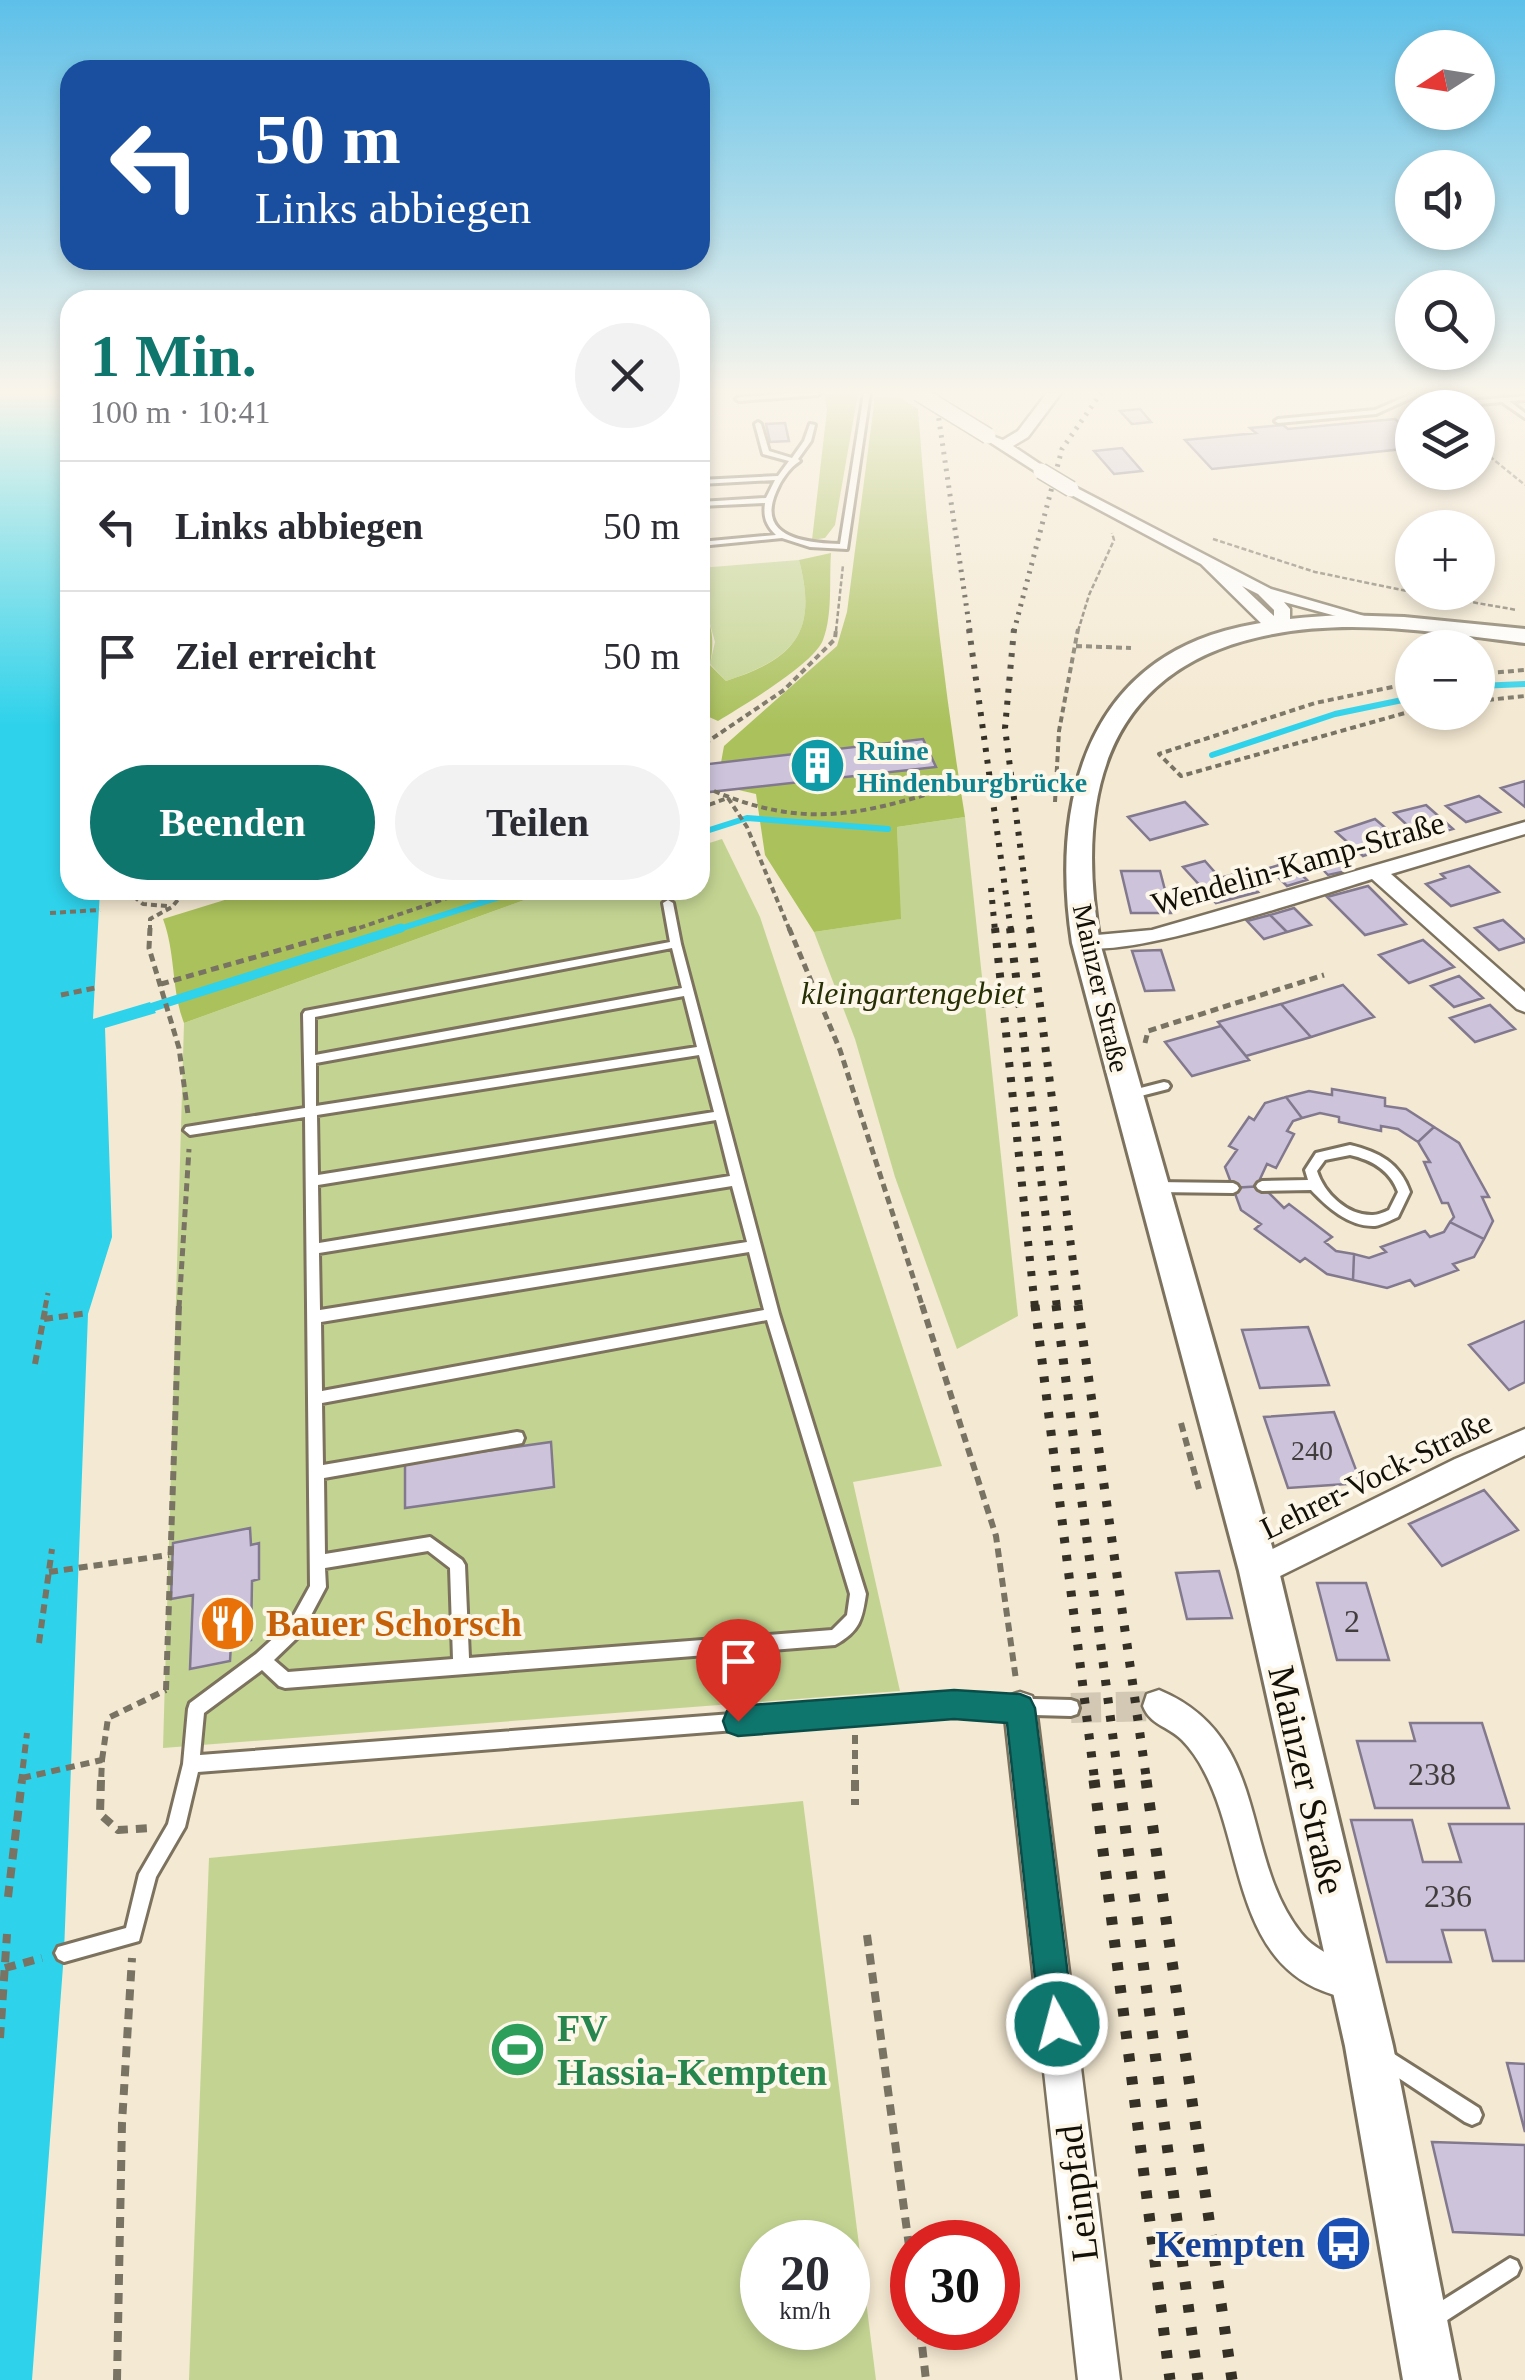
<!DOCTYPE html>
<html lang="de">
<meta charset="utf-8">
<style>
body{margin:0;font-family:Georgia,serif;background:#f2f2f3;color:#2b2b33;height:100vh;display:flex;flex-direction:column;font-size:38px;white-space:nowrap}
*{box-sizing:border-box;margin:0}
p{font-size:32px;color:#7c7c81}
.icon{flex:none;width:55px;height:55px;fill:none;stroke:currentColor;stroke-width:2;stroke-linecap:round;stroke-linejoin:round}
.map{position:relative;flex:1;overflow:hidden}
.sheet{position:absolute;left:60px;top:290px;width:650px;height:610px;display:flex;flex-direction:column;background:#fff;border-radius:30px;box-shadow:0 5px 15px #0003}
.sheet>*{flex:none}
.guide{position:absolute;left:60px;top:60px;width:650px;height:210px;border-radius:30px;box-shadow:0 5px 15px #0003;background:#1a4fa0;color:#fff;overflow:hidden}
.needle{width:65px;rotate:258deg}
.tools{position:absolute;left:1395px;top:30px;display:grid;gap:20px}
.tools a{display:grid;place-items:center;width:100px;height:100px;border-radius:50%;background:#fff;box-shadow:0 5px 15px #0003;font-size:50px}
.speed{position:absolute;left:740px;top:2220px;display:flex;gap:20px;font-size:50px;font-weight:700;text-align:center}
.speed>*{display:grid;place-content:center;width:130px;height:130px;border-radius:50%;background:#fff;box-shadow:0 5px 15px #0003;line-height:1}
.speed small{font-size:25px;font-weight:400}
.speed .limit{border:15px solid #d22;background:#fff;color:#111}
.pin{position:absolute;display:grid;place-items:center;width:85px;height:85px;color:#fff;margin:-102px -42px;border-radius:50% 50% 50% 0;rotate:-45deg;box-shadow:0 0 10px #0007}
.pin .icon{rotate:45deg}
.me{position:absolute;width:110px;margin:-55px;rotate:353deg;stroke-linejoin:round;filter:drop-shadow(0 0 8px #0008)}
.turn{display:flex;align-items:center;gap:35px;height:210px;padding:0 30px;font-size:45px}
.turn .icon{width:130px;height:130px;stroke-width:2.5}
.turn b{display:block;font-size:70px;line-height:85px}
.round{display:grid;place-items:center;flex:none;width:105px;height:105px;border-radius:52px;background:#f2f2f3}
.overview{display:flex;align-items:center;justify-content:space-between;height:170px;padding:0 30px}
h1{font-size:60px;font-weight:700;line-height:75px;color:#0f766e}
.action{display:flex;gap:20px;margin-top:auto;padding:20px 30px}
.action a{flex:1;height:115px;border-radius:60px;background:#0f766e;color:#fff;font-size:40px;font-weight:700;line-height:115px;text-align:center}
.action a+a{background:#f2f2f3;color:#2b2b33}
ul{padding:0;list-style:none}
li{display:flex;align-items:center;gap:30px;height:130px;padding:0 30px;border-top:2px solid #e1e1e2}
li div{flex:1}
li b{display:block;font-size:38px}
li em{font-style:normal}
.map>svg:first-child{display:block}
.green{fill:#c3d492;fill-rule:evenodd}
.forest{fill:#aac15c}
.water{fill:#2ed2eb}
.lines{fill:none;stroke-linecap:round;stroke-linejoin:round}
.stream-far1{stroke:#2ed2eb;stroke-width:6}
.stream{stroke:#2ed2eb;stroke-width:9}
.building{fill:#cdc4db;stroke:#82798e;stroke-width:2.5}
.minor-tunnel{stroke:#d2c8b4;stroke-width:30;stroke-dasharray:30 15;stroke-linecap:butt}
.service-casing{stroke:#7c725e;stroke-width:6}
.minor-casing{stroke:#7c725e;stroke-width:5}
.secondary-casing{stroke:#7c725e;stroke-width:6}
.path-far4{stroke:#797364;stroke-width:2.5;stroke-dasharray:5 2.5;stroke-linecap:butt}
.path-far3{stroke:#797364;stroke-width:4;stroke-dasharray:6 4;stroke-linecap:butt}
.path-far2{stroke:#797364;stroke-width:5;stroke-dasharray:8 5;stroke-linecap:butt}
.path-far1{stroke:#797364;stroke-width:6;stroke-dasharray:9 6;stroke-linecap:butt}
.path{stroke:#797364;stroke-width:8;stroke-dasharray:11 8;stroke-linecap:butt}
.service{fill:#fff;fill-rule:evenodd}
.minor{fill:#fff;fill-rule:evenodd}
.secondary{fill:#fff;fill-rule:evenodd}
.rail-far4{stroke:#353026;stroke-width:5;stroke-dasharray:2.5 6;stroke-linecap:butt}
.rail-far3{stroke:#353026;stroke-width:6;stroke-dasharray:4 8;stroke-linecap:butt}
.rail-far2{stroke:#353026;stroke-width:8;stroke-dasharray:5 10;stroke-linecap:butt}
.rail-far1{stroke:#353026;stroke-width:9;stroke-dasharray:6 12;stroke-linecap:butt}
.rail{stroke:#353026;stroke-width:11;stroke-dasharray:8 15;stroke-linecap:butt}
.minor-bridge-casing{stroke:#7c725e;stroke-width:18;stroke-linecap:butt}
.minor-bridge{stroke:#fff;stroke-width:15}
.route{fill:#0f766e;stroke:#0a4d48;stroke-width:2.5}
.labels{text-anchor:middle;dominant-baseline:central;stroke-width:8;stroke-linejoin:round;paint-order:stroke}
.far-culture-label{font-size:28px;font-weight:bold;fill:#0d838f;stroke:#fdf7e9;text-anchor:start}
.far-street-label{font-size:28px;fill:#131008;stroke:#fdf7e9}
.number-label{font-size:28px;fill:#423d3d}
.street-label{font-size:32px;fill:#131008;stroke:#fdf7e9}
.park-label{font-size:32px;font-style:italic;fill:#272f04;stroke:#fdf7e9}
.near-number-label{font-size:32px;fill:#423d3d}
.near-food-label{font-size:38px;font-weight:bold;fill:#c56008;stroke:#fdf7e9;text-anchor:start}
.near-street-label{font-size:38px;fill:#131008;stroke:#fdf7e9}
.near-leisure-label{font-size:38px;font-weight:bold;fill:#27864d;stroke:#fdf7e9;text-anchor:start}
.near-transit-label{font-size:38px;font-weight:bold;fill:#164399;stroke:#fdf7e9;text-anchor:end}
</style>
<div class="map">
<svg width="1525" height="2380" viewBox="0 0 1525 2380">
<rect width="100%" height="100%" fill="#f4e9d2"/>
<path class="green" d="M799,560C818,633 795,658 726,681L710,664L715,642L708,617L700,605V568Z
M965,817L1018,1316L957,1349L895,1177L855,1039L814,932L900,919L897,827Z
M722,839L760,917L942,1466L853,1482L900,1691L163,1748L184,1023L552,890H700V846Z
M803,1801L876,2380H189L209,1858ZM762,2242H848V2328H762Z"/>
<path class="forest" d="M824,393H858L835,525L825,538L812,540L827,410Z
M875,397L900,398L918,409C928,546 943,682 965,817L897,827L901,919L814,932L765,855L756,794L717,785L724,746L837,646L847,612Z
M831,553C829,580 833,614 823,640C813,665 742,706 718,721L700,713V605C714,625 714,642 710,665L726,681C795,659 818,632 799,560Z
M276,890H552L184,1023C171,989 176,954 163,919L231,898Z"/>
<path class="water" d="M0,393H70V890H100L93,1019L150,1002L156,1013L105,1028L112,1237L88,1314L64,1953L32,2380H0Z"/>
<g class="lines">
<path class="stream-far1" d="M1478,686L1525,684
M1212,755L1335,714L1412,698
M700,833L747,818L888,829
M393,931L521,890"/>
<path class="stream" d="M153,1007L401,928"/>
</g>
<path class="building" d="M1140,409L1151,422L1132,424L1120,411Z
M1395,419L1412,433V448L1212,469L1185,440L1256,433L1250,428L1283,425L1288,429Z
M785,423L789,441L770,442L766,424Z
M1122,448L1142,471L1114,474L1094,451Z
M923,739L936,767L700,793V765Z
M1525,781V807L1501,788Z
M1479,796L1500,812L1466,822L1446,806Z
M1185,802L1207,824L1150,840L1128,817Z
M1426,805L1453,829L1421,838L1394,813Z
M1375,819L1403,843L1363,856L1336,832Z
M1333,851L1351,870L1328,875L1310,856Z
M1205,861L1220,878L1239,873L1258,892L1216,903L1183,867Z
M1289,862L1307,880L1287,886L1269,868Z
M1469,866L1499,892L1451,906L1426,884L1445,878L1441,874Z
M1121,871H1160L1171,913H1131Z
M1368,886L1406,924L1365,935L1327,897Z
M1294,908L1311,925L1287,932L1270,915Z
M1270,915L1287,932L1264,939L1247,921Z
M1503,920L1525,940V942L1499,950L1475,928Z
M1423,940L1454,967L1409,983L1379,955Z
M1161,950L1174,990L1145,991L1132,951Z
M1459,976L1483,998L1454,1007L1431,986Z
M1343,985L1374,1017L1311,1037L1281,1004Z
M1281,1004L1311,1037L1246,1056L1218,1022Z
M1490,1005L1515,1029L1475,1042L1450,1018Z
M1221,1026L1249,1060L1192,1076L1165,1042Z
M1332,1089L1385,1098V1106L1406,1109L1434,1127L1418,1142L1398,1129L1381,1126V1131L1339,1122V1117L1320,1113L1302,1118L1286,1097L1309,1091L1332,1095Z
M1286,1097L1302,1118L1293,1121L1287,1131L1294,1134L1276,1168L1267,1164L1260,1179L1262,1186L1233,1188L1225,1167L1237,1150L1229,1146L1249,1117L1254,1120L1265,1103Z
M1434,1127L1459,1143L1489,1197H1482L1493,1221L1484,1239L1450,1222L1454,1217L1448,1203H1442L1424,1162H1430L1418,1142Z
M1262,1186L1284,1208L1289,1204L1332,1237L1325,1242L1336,1251L1354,1254L1353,1280L1327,1274L1305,1258L1300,1262L1255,1229L1261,1224L1241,1210L1233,1188Z
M1450,1222L1484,1239L1474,1257L1453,1264L1458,1270L1415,1286L1410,1280L1387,1288L1353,1280L1354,1254L1369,1258L1386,1252L1381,1247L1425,1231L1430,1237L1444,1232Z
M1525,1321V1382L1509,1390L1469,1345Z
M1308,1327L1329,1385L1260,1388L1242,1330Z
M1334,1412L1361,1483L1288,1488L1264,1417Z
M551,1442L554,1487L405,1508V1462Z
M1484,1490L1518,1530L1442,1566L1409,1524Z
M250,1528L251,1545L259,1543V1579L252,1581L251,1640L231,1644L230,1661L190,1669L193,1595L171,1599L173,1543Z
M1219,1571L1232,1618L1187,1619L1176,1573Z
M1317,1583H1366L1389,1660H1337Z
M1410,1723H1482L1509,1808H1375L1357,1741H1415Z
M1351,1820H1412L1423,1862H1461L1449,1824H1525V1961H1493L1485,1930H1442L1451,1962H1387Z
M1507,2063L1525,2064V2132Z
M1432,2142L1525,2145V2235L1453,2232Z"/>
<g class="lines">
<path class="minor-tunnel" d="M1071,1708L1159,1706"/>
<defs>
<path id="service" d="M796,393H821L818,395L739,401L736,399L739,397Z
M864,393H870L847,549L810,547L782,538L700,546V542L776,535C766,525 763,517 765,503L700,506V502L766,498L775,480L700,484V480L778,476L789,461L763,454L755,424L758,422L761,424L769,451L792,458L804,441L810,424L815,425L811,441L798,459L800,461C789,468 781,480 776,492C756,538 807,543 840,544Z
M1414,393H1422L1376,414L1278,423L1275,421L1278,419L1375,410Z
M1525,396V400L1509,401L1525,413V418L1502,402L1445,407L1442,405L1445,403Z
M668,900L673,903L681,944L779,1314L866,1594C862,1620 860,1631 835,1645L285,1688L279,1686L262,1670L204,1713L200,1755L954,1697L1071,1700L1077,1702L1079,1708L1077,1714L1071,1716L954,1713L198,1772L185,1827L156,1877L139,1941L64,1962L58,1959L55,1953L58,1947L126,1928L139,1874L168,1824L183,1764L188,1709L190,1703L256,1654L289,1624L310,1586L305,1117L190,1135L184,1130L186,1127L305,1108L303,1014L305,1011L670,942L663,903ZM672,948L682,988L315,1055V1017ZM684,996L697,1047L316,1106V1063ZM699,1055L714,1112L318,1175L317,1115ZM716,1120L730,1176L319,1243L318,1185ZM732,1186L747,1242L320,1310L319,1253ZM749,1252L764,1310L322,1391L321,1322ZM767,1320L850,1594L847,1615L832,1630L469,1658L465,1565L462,1560L430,1537L325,1554L324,1478L517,1444L522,1443L524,1438L522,1433L517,1432L323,1465L322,1403ZM428,1551L450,1568L453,1659L288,1672L274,1660L301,1634L326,1587L325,1568Z
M1164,1082L1168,1083L1170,1086L1168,1089L1129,1099L1123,1095L1125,1092Z
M1350,1145C1379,1152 1400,1163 1410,1192L1398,1217C1391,1220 1382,1225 1375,1226C1349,1227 1327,1207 1311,1190L1262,1191L1258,1189L1256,1186L1258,1183L1262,1181L1308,1180L1305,1170L1316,1153ZM1350,1155C1372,1160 1390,1170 1398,1192L1389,1210C1385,1212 1377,1215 1373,1215C1347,1216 1324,1193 1317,1171L1325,1160Z
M1155,1182L1233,1183L1237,1185L1239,1188L1237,1191L1233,1193L1155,1192L1151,1190L1149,1187L1151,1184Z
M1383,2047L1479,2108L1482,2115L1479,2122L1472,2125L1465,2122L1376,2063L1374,2056L1376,2049Z
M1510,2258L1517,2261L1520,2268L1517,2275L1438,2326L1431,2329L1424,2326L1421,2319L1424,2312Z"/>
<path id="minor" d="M1047,393H1061L1028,437L1013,446L1046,468V474L1041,475L988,441L995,437L1003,440L1018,431Z
M1430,393H1443L1452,405L1440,408Z
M1071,485L1271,589L1385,622L1377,627L1284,602L1290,609V623L1281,631H1269L1201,564L1066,492V486ZM1242,586L1258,594L1274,610V616Z
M1525,822V834L1391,874L1525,992V1012L1517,1009L1372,879C1330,892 1100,970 1075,943L1086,936L1152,930Z
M1525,1429V1455L1270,1581L1259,1586L1248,1581L1244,1571L1248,1561L1455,1459Z
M1159,1690C1272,1737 1239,1855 1301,1933C1319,1955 1343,1959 1367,1969L1372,1982L1367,1995C1351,2001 1339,1997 1323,1991C1234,1957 1243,1843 1204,1771C1199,1761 1190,1748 1182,1740C1168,1726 1150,1725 1143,1706L1147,1694Z
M1020,1692L1032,1696L1036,1708L1120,2380H1078L1004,1708L1008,1696Z"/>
<path id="secondary" d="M1340,615L1404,617L1525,629V643C1443,633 1355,618 1273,634C1107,665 1074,793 1100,943L1279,1571L1393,2046L1459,2380H1403L1345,2046L1239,1571L1072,943C1053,819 1077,681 1211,635C1252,621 1296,618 1340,615Z"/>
</defs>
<use href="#service" class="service-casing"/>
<use href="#minor" class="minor-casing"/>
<use href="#secondary" class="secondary-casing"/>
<path class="path-far4" d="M1478,447L1525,485
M1213,539L1315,572L1412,592
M1414,592L1517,610
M836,631L843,565
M1078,631L1089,595L1114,540L1112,533"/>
<path class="path-far3" d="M1076,646L1131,648
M1478,674L1525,670
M1412,683L1315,703L1159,754L1181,776L1412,711
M1478,701L1525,696
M700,733L707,742
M705,765L707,742L784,690L835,639L836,629
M714,791C801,828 858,816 944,789
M728,798L747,827L790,931
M1055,802L1059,731L1078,629
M700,808L725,799
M126,890L143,904L167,906
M50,913L100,910
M150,931V919L172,907L186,890
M350,931L471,890"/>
<path class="path-far2" d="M150,928L149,948L179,1048L188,1114
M789,928L840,1050L923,1308
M161,984L357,928
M61,995L95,988
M1145,1043L1148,1031L1324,975
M45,1308L48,1293
M179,1308L189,1149"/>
<path class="path-far1" d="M922,1305L996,1536L1016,1680
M44,1319L88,1313
M35,1364L46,1305
M1181,1423L1199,1489
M49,1572L169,1555
M39,1643L52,1549
M166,1690L179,1305
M855,1735V1783
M102,1760L108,1718L166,1690
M22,1778L102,1760L101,1783
M21,1783L27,1733"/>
<path class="path" d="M101,1780L100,1814L118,1830L150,1828
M855,1780V1805
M8,1897L22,1780
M867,1935L912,2268
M5,1968L42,1958
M0,2038L7,1934
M920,2328L926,2380
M117,2380L122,2123L132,1958"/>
<use href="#service" class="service"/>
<use href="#minor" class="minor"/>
<use href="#secondary" class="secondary"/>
<path class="rail-far4" d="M935,393L970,631
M1014,631L1062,449L1101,393"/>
<path class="rail-far3" d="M969,629L1011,931
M1014,629L1005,728L1031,931
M991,888L995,931"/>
<path class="rail-far2" d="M995,928L1035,1308
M1010,928L1057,1308
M1030,928L1079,1308"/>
<path class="rail-far1" d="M1035,1305L1095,1783
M1056,1305L1119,1783
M1078,1305L1147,1783"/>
<path class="rail" d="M1094,1780L1170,2380
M1119,1780L1198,2380
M1146,1780L1232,2380"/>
<defs>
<path id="minor-bridge" d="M918,393L988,436
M1041,471L1071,489"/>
</defs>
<use href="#minor-bridge" class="minor-bridge-casing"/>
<use href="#minor-bridge" class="minor-bridge"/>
</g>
<linearGradient id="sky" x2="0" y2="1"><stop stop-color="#5dc0e9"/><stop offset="0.54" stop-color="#faf5eb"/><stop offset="1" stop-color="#faf5eb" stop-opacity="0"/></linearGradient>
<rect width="1525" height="726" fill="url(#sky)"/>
<path class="route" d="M954,1690L1020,1694L1030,1698L1035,1708L1074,2024L1069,2036L1057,2041L1045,2036L1040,2024L1007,1723L954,1719L738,1736L727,1732L723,1721L727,1711L738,1706Z"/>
<defs>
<symbol id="building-disc" viewBox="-11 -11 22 22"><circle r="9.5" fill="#0f9aa8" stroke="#fdf7e9"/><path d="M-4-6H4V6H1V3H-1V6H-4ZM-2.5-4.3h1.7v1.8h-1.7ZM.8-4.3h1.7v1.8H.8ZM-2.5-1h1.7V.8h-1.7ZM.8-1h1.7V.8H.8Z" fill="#fff"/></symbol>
<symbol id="restaurant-disc" viewBox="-11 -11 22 22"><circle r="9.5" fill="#e8710a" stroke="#fdf7e9"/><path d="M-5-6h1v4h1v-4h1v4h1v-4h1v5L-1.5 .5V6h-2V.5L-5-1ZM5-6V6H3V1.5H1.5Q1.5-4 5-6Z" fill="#fff"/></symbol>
<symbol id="stadium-disc" viewBox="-11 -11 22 22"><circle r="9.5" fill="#2e9e5b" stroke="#fdf7e9"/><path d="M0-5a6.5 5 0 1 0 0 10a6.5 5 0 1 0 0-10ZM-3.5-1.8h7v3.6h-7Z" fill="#fff"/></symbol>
<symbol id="bus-disc" viewBox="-11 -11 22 22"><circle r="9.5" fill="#1a4fb4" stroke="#fdf7e9"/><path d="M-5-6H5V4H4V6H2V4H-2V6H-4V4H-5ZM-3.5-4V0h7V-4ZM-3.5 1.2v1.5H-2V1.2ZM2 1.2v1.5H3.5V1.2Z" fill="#fff"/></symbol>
</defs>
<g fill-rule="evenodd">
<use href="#building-disc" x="786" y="734" width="63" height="63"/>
<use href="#restaurant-disc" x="196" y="1592" width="63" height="63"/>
<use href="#stadium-disc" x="486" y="2018" width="63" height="63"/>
<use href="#bus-disc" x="1312" y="2212" width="63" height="63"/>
</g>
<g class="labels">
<g class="far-culture-label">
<text x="857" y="750">Ruine<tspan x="857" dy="32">Hindenburgbrücke</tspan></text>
</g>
<g class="far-street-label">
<text transform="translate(1101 988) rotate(77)">Mainzer Straße</text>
</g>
<g class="number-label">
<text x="1312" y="1450">240</text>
</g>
<g class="street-label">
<text transform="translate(1298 863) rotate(-16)">Wendelin-Kamp-Straße</text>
<text transform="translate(1376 1475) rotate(-26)">Lehrer-Vock-Straße</text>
</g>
<g class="park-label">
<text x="913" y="993">kleingartengebiet</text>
</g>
<g class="near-number-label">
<text x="1352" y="1621">2</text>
<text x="1432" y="1774">238</text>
<text x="1448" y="1896">236</text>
</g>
<g class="near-food-label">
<text x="266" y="1623">Bauer Schorsch</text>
</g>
<g class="near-street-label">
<text transform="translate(1307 1780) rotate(77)">Mainzer Straße</text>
<text transform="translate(1077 2193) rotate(-97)">Leinpfad</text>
</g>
<g class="near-leisure-label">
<text x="557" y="2028">FV<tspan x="557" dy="44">Hassia-Kempten</tspan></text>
</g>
<g class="near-transit-label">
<text x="1305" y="2244">Kempten</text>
</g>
</g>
</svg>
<div class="tools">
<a><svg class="needle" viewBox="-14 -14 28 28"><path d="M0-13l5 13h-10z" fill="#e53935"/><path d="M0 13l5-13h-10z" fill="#7c7c81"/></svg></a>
<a><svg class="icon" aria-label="sound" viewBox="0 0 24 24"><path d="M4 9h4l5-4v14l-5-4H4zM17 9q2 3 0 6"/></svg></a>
<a><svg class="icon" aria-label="search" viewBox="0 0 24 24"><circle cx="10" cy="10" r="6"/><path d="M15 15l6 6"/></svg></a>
<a><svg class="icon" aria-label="layers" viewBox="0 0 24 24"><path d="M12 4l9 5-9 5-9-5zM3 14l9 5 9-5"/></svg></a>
<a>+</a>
<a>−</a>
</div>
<div class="speed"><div>20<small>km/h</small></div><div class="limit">30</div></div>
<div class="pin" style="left:738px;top:1721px;background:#d93025"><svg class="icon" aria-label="arrive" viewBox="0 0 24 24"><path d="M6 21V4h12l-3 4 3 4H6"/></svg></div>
<svg class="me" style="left:1057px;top:2024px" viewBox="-20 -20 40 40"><circle r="17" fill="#0f766e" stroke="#fff" stroke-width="3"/><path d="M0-11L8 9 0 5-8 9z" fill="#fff"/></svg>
<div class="guide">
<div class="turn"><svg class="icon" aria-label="left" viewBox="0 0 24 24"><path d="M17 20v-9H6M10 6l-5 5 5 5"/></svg><div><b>50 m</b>Links abbiegen</div></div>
</div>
<section class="sheet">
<div class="overview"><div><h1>1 Min.</h1><p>100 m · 10:41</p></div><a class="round"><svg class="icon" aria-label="close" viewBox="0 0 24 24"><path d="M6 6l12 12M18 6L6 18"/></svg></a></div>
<ul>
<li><svg class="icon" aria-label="left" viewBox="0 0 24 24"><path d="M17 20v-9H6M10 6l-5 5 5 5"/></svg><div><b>Links abbiegen</b></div><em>50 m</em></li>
<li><svg class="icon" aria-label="arrive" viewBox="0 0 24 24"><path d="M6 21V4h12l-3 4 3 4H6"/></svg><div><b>Ziel erreicht</b></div><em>50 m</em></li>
</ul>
<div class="action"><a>Beenden</a><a>Teilen</a></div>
</section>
</div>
